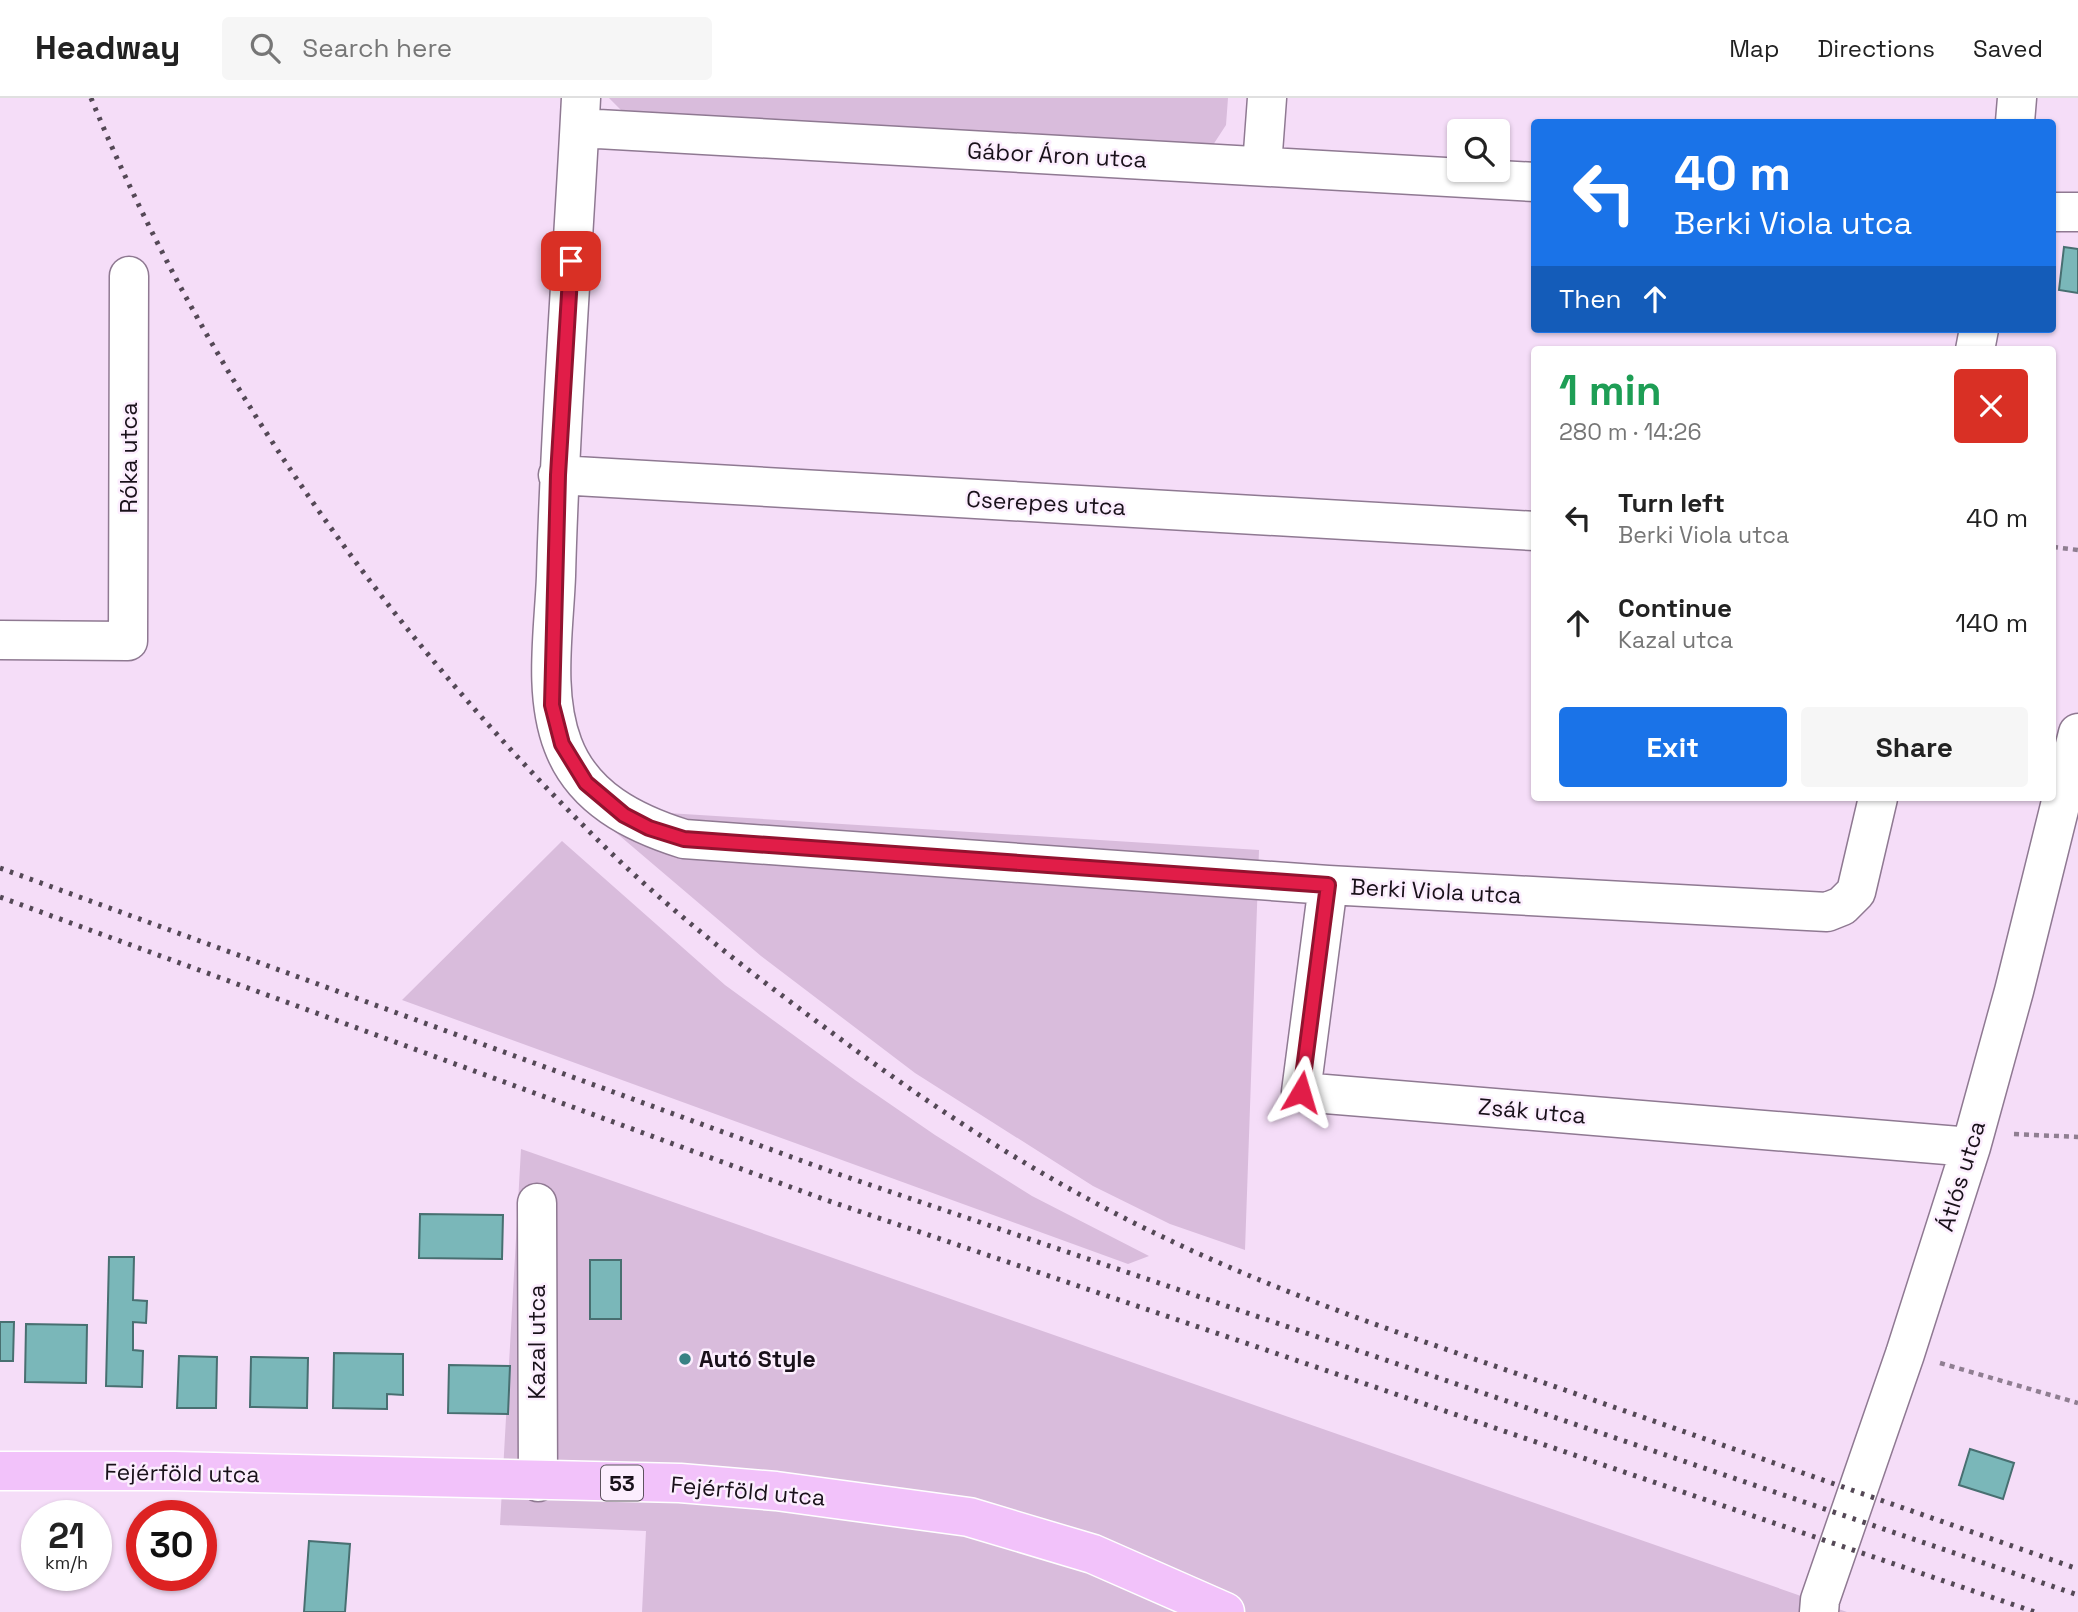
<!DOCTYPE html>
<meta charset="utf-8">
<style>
body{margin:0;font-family:"Space Grotesk",sans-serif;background:#f6f6f6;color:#222;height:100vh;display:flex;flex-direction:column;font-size:26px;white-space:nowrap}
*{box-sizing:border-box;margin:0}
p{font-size:23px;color:#767676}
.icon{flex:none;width:38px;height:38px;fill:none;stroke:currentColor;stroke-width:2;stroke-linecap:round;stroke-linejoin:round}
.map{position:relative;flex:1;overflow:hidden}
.sheet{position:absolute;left:1531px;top:248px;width:525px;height:455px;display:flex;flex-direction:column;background:#fff;border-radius:7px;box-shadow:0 2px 5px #0004}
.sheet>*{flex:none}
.guide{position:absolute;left:1531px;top:21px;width:525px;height:214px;border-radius:7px;box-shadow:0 2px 5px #0004;background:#1a73e8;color:#fff;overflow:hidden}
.controls{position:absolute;left:1447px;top:21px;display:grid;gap:14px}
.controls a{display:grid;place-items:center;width:63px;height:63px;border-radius:7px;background:#fff;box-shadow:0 2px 5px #0004;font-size:35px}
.speed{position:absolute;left:21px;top:1402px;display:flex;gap:14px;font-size:35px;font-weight:700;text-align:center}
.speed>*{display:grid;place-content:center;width:91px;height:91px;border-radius:50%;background:#fff;box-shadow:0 2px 5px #0004;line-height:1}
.speed small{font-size:18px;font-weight:400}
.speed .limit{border:10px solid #d22;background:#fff;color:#111}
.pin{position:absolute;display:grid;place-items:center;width:60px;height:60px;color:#fff;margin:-30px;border-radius:14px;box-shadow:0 4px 10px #0006}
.me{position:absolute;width:77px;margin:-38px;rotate:7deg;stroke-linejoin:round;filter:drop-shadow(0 0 5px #0008)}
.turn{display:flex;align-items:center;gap:24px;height:147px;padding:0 28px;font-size:32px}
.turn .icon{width:91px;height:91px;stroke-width:2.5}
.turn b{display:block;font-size:49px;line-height:60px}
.then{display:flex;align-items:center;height:66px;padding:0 28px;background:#0003;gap:14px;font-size:26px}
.round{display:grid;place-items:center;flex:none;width:74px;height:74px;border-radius:7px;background:#f6f6f6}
.headline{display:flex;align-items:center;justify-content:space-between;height:119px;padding:0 28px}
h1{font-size:42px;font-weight:800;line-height:52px;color:#1e9e55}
.primary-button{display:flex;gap:14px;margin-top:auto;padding:14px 28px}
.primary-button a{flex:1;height:80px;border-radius:7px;background:#1a73e8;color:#fff;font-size:28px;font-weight:800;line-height:80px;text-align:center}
.primary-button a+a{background:#f6f6f6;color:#222}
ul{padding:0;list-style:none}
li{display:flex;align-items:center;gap:21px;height:105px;padding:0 28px}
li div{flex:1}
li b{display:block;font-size:26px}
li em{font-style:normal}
header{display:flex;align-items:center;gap:42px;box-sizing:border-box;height:98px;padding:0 35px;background:#fff;border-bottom:2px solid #e0e0e0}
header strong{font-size:33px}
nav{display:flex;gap:38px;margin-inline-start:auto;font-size:24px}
.search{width:490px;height:63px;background:#f6f6f6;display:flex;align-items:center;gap:18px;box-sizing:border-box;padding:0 24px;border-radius:7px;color:#767676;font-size:26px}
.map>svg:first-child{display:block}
.green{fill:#d9bcdc}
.building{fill:#7ab7b9;stroke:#486f71;stroke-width:2}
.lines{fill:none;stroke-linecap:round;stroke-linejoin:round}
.minor-casing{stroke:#8f7992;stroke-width:41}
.major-casing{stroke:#fff;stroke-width:41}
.path{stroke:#8f7e91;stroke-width:4.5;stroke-dasharray:5 5;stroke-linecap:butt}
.minor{stroke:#fff;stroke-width:38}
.major{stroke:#f2c2fa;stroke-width:38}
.rail{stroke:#544856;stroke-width:5;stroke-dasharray:3.5 7;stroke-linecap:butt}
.route-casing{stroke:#92132f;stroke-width:18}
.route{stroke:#e11d48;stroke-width:12}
.poi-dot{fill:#388184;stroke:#fceefe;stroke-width:2.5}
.labels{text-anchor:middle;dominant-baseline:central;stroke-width:5;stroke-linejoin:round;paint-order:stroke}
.shield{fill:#fceefe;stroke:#5d535e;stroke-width:2}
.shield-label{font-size:21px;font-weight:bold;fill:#19111a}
.street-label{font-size:23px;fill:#19111a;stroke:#fceefe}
.poi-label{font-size:23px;font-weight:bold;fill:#19111a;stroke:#fceefe;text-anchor:start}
</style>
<header>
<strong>Headway</strong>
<div class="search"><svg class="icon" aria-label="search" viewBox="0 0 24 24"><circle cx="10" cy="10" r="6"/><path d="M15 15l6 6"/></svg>Search here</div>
<nav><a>Map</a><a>Directions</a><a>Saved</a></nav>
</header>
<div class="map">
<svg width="2078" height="1514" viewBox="0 0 2078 1514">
<rect width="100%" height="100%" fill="#f5ddf8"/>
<path class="green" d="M609,0H1228L1226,27L1213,47L623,14Z
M587,710L1259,752L1245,1152L1170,1126L1093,1088L915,975L761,858Z
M562,743L725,887L855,982L935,1037L1032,1098L1149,1158L1128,1166L402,902Z
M521,1051L1847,1514H642L646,1433L500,1427Z"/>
<path class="building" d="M2064,149L2078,151V195L2059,192Z
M420,1116L503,1117L502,1161L419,1160Z
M109,1159H134L133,1202L147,1203L146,1225L133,1224V1252L143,1253L142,1289L106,1288Z
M590,1162H621V1221H590Z
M0,1224H14L13,1263H0Z
M26,1226L87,1227L86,1285L25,1284Z
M334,1255L403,1256V1297L387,1296V1311L333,1310Z
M179,1258L217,1259L216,1310H177Z
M251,1259L308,1260L307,1310L250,1309Z
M449,1267L510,1268L508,1316L448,1315Z
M1970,1351L2014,1365L2003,1401L1959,1387Z
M309,1443L350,1446L345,1514H304Z"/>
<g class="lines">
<defs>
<path id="minor" d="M581,0C573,159 560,318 556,478C554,532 543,595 563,647C583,700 633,725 684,741L1328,787L1827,814L1842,808L1856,794L1878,700
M2015,24L2017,0
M580,30L1535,84
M1262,68L1267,0
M2053,114H2078
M1975,252L1979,231
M558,377L1535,433
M0,542L128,543L129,178
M1328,787L1301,994L1971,1049
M537,1105L538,1384
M1819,1514L1820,1502L1905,1256L1971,1049L2014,893L2078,635"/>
<path id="major" d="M0,1373H174L680,1385L776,1393L969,1419L1093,1456L1225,1514"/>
</defs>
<use href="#minor" class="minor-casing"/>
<use href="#major" class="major-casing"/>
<path class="path" d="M2053,449L2078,452
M2014,1036L2078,1039
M1940,1265L2078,1305"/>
<use href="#minor" class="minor"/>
<use href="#major" class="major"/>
<path class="rail" d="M91,0C207,282 389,538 607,751C675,817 751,875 827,931C934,1011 1046,1084 1167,1141C1295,1202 1431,1246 1565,1292C1736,1352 1907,1411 2078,1471
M0,770L838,1076L2078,1497
M0,799L826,1102L2035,1514"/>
</g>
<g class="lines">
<defs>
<path id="route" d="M571,163L558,377L552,607L562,646L586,685L624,717L649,730L684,741L1328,787L1301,994"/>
</defs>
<use href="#route" class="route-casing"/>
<use href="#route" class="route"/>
</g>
<circle class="poi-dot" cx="685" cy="1261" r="7"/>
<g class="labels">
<rect class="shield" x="601" y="1367.5" width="42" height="35" rx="5"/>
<g class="shield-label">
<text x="622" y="1385">53</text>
</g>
<g class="street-label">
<text transform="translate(1057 57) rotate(3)">Gábor Áron utca</text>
<text transform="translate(129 360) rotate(-90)">Róka utca</text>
<text transform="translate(1046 405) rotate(3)">Cserepes utca</text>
<text transform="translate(1436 793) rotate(3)">Berki Viola utca</text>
<text transform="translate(1532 1013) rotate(5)">Zsák utca</text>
<text transform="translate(1961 1078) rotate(-73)">Átlós utca</text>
<text transform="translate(537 1244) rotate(-90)">Kazal utca</text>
<text transform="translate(182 1375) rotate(1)">Fejérföld utca</text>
<text transform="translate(748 1393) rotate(5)">Fejérföld utca</text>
</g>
<g class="poi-label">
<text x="699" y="1261">Autó Style</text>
</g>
</g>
</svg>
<div class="controls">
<a><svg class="icon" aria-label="search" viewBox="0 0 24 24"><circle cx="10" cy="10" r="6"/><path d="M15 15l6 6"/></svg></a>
</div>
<div class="speed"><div>21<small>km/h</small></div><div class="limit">30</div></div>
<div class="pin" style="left:571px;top:163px;background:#d93025"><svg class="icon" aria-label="arrive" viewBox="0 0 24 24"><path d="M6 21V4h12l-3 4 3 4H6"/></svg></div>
<svg class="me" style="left:1301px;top:994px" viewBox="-20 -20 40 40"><path d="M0-17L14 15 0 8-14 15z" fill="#e11d48" stroke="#fff" stroke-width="4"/></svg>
<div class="guide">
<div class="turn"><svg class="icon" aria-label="left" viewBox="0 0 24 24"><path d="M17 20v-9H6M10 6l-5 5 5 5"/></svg><div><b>40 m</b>Berki Viola utca</div></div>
<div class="then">Then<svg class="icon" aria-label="ahead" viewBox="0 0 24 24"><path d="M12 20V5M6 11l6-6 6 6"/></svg></div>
</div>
<section class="sheet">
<div class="headline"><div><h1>1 min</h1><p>280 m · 14:26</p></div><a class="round" style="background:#d93025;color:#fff"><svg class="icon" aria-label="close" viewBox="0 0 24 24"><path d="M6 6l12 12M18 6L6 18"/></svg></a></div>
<ul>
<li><svg class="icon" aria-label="left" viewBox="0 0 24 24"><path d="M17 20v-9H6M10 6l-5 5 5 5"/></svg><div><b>Turn left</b><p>Berki Viola utca</p></div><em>40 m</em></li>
<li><svg class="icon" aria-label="ahead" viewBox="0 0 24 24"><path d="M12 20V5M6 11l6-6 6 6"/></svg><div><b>Continue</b><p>Kazal utca</p></div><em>140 m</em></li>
</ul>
<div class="primary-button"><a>Exit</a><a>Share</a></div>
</section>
</div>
